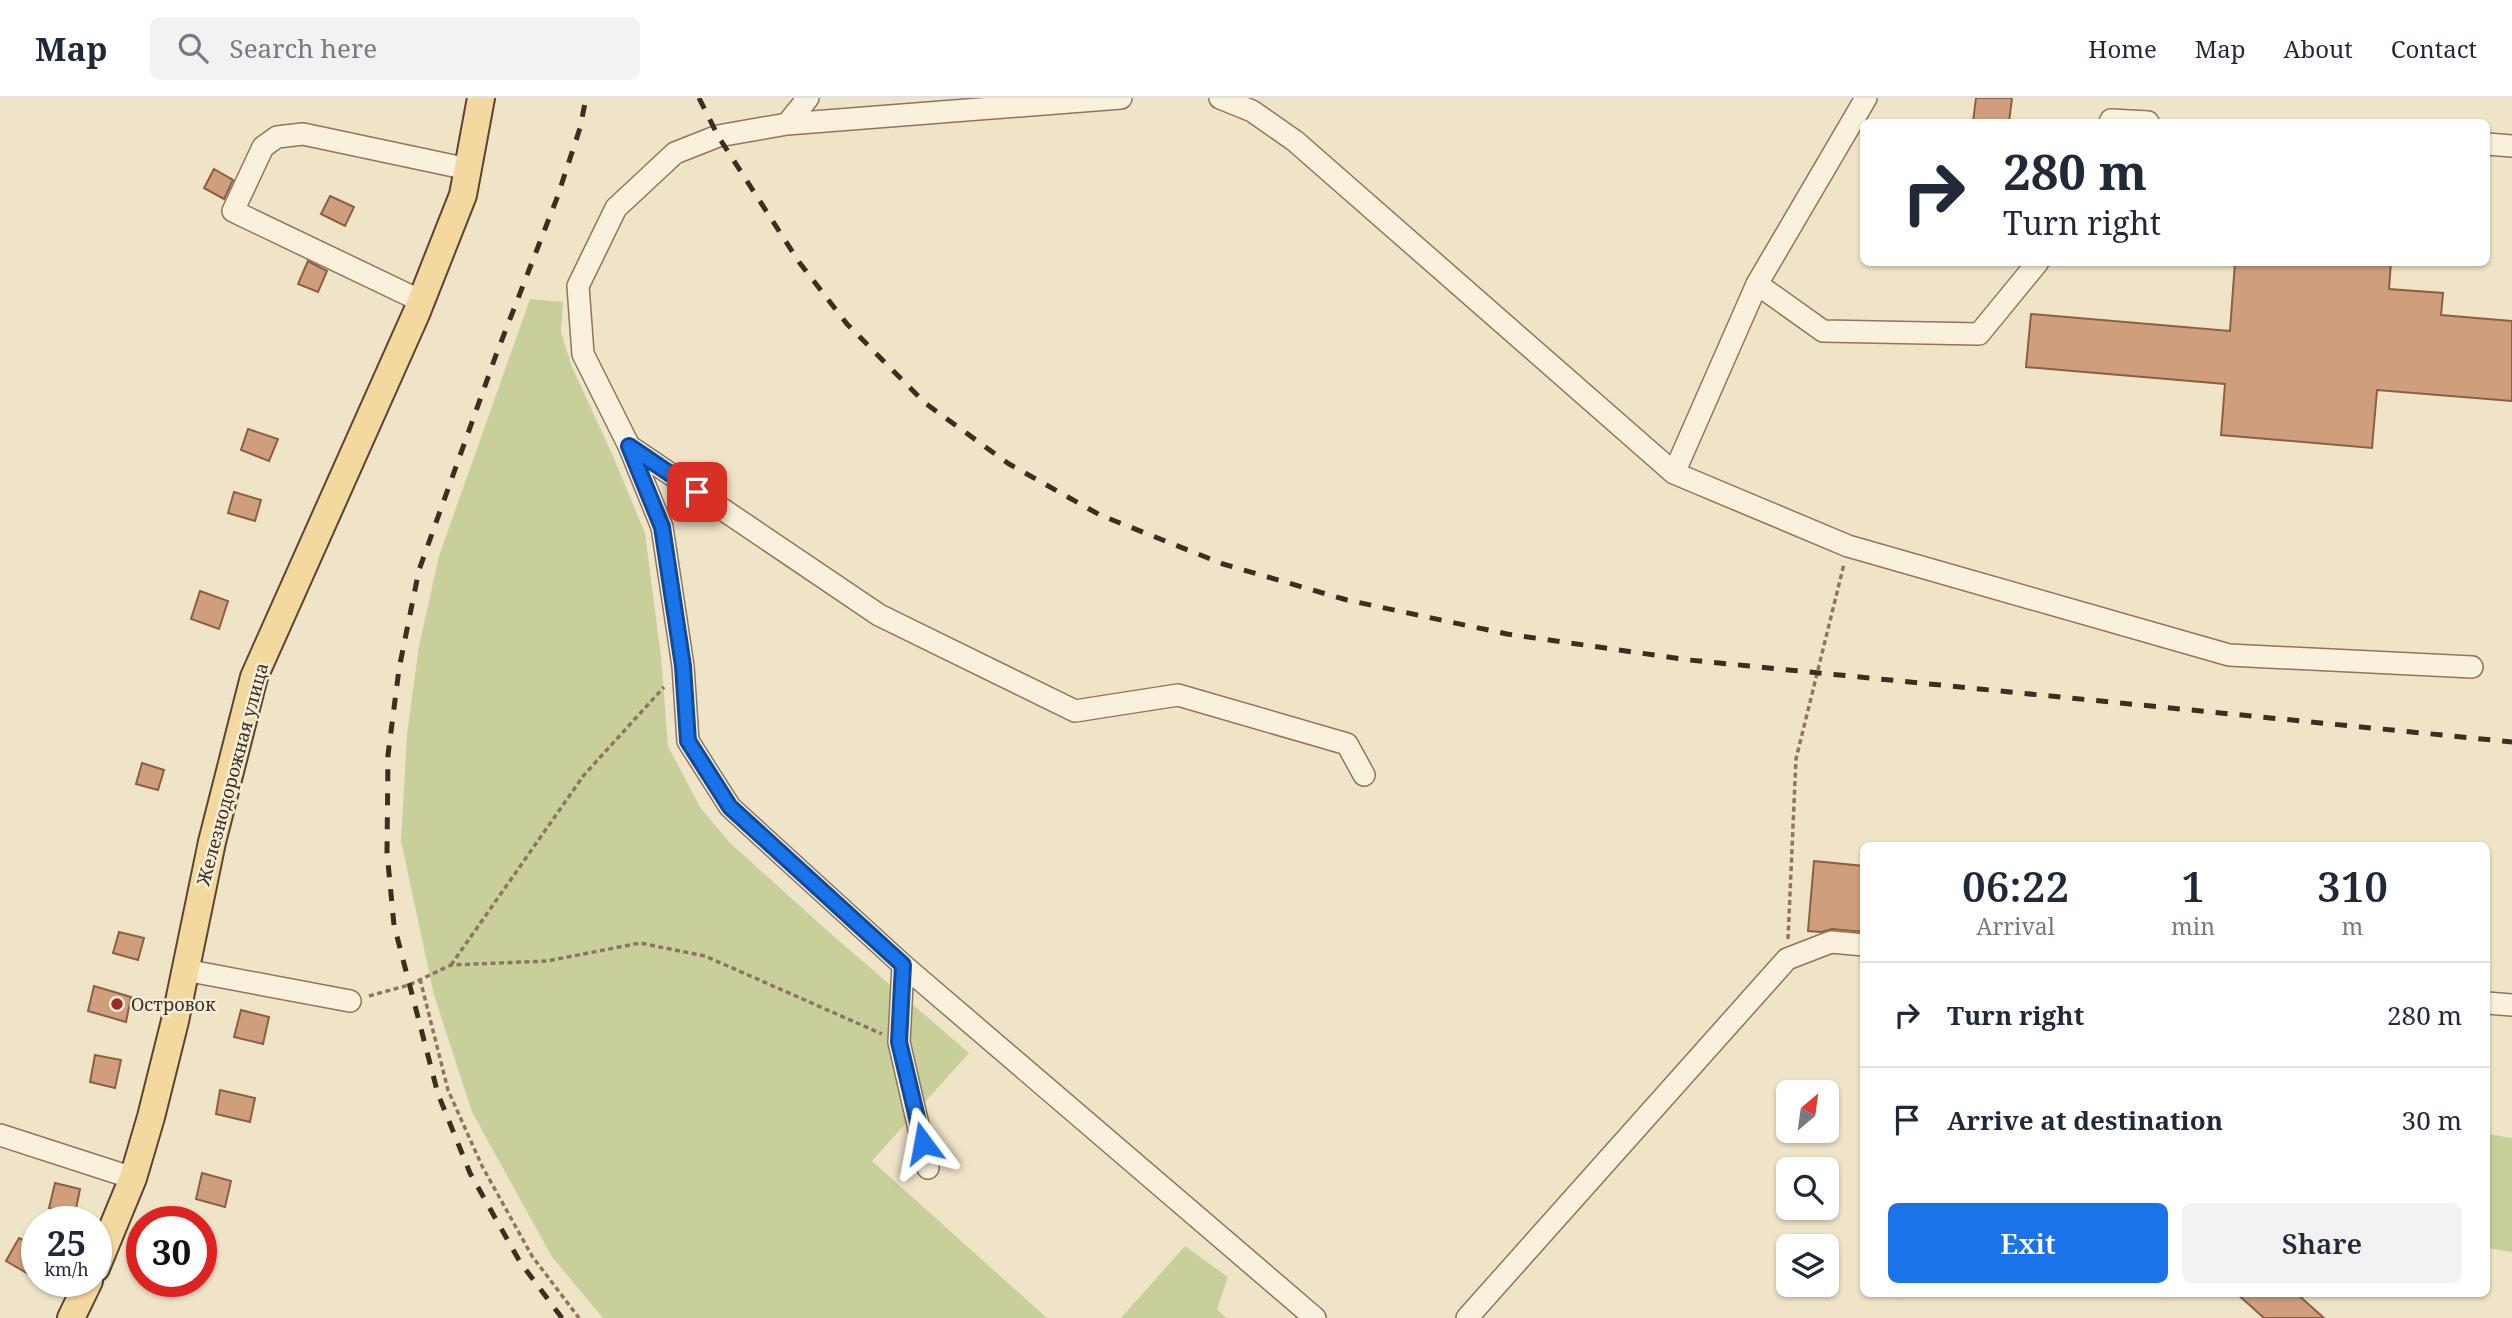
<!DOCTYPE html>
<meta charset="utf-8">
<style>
body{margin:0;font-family:"Noto Serif",serif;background:#f2f2f3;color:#1f2937;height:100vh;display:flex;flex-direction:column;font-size:26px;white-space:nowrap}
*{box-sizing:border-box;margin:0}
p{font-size:23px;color:#747a83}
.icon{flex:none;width:38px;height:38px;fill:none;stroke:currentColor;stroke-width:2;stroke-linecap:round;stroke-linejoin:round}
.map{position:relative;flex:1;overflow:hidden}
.details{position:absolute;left:1860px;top:744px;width:630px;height:455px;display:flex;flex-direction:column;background:#fff;border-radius:10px;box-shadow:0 2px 5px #0004}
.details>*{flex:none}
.banner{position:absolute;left:1860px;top:21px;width:630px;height:147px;border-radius:10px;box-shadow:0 2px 5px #0004;background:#fff;color:#1f2937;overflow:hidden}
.needle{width:46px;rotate:29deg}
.fabs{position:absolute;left:1776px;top:982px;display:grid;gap:14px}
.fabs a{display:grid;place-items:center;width:63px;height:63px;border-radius:10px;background:#fff;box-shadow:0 2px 5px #0004;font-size:35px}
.speed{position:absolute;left:21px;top:1108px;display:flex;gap:14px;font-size:35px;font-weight:700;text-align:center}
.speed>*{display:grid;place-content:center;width:91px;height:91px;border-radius:50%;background:#fff;box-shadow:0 2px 5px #0004;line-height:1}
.speed small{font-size:18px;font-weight:400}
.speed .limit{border:10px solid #d22;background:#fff;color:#111}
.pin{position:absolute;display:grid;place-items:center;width:60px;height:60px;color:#fff;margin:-30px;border-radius:14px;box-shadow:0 4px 10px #0006}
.me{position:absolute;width:77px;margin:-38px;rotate:347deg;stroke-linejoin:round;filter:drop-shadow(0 0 5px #0008)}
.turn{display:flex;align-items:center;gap:24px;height:147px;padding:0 28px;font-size:32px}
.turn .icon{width:91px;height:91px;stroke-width:2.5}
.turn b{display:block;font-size:49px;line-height:60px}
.eta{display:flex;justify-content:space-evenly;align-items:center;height:119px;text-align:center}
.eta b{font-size:42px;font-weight:600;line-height:49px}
.button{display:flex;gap:14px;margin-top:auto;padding:14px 28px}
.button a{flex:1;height:80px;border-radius:10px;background:#1a73e8;color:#fff;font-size:28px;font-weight:600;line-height:80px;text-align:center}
.button a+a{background:#f2f2f3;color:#1f2937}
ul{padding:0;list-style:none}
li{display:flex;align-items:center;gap:21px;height:105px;padding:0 28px;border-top:2px solid #e0e1e3}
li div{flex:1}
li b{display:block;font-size:26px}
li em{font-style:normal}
header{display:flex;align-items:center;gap:42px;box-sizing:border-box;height:98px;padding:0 35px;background:#fff;border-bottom:2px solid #e0e1e3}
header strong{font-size:33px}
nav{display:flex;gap:38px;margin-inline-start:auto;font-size:24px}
.search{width:490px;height:63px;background:#f2f2f3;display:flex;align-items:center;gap:18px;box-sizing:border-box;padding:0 24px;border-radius:10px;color:#747a83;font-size:26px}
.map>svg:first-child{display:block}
.green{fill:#c9cf9b}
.building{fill:#cf9f7d;stroke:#8d5f41;stroke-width:2}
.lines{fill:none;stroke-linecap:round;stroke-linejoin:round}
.minor-casing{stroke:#8d765c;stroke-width:24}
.major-casing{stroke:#5b4430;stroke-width:30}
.path{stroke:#8d765c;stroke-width:3.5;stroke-dasharray:5 3.5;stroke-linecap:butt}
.minor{stroke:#faf1dc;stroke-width:21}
.major{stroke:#f3d9a0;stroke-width:26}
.rail{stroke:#3d2e20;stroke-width:5;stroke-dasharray:12 12;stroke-linecap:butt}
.route-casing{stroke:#114b97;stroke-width:18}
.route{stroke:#1a73e8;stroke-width:12}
.poi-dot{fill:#9e2a2b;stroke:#f7eed8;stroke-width:2.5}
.labels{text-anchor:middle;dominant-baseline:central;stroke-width:5;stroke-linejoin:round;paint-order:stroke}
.street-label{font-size:18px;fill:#3d2e20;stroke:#f7eed8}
.poi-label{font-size:18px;fill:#3d2e20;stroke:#f7eed8;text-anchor:start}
</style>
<header>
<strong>Map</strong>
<div class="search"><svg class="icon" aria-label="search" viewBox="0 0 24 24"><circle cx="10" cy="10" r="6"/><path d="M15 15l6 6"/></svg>Search here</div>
<nav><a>Home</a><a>Map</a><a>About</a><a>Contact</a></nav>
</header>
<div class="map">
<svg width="2512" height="1220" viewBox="0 0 2512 1220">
<rect width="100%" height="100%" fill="#f0e4c8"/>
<path class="green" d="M530,201L563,204L561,234L572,269L613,358L645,435L661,559L668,648L700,709L730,745L830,835L969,955L872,1063L1047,1220H603L552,1159L472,1014L434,897L401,743L407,636L419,548L439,458Z
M2487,1036L2512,1040V1154L2487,1150Z
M1185,1148L1228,1179L1217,1211L1226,1220H1121Z"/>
<path class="building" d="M1976,0H2012L2009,24H1973Z
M214,71L233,82L224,101L204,90Z
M330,98L354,109L345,128L321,116Z
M308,163L327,173L318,194L298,186Z
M2235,164H2391L2389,191L2443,195L2441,217L2512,223V303L2377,292L2372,350L2221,337L2225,286L2026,269L2031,216L2230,233Z
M248,331L278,341L269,363L241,352Z
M234,394L261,402L255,423L228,415Z
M200,493L228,503L219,531L191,521Z
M142,665L164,672L158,692L136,686Z
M1814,763L1864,768V834L1832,831L1821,834L1808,833Z
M119,834L144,840L138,862L113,855Z
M94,888L131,899L126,924L88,913Z
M241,912L269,919L263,946L234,939Z
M95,957L121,962L115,990L90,984Z
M220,992L255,1000L250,1024L216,1016Z
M202,1075L231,1083L225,1109L196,1101Z
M55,1085L80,1091L75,1116L49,1110Z
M19,1140L37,1149V1181L6,1163Z
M2236,1195H2296L2324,1220H2264Z"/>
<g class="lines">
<defs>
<path id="minor" d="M808,0L787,26L718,38L675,55L616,110L578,188L583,256L629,348L662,429L683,568L688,643L730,709L903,867L1315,1220
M1220,0L1252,13L1295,43L1674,375L1848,448L2229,557L2472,569
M2110,24L2111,22L2148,24
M787,26L1121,0
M2487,46L2512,48
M1757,186L1823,233L1979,236L2038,164
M421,203L233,113L263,49L277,39L303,36L468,71
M629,348L879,517L1075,613L1178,597L1347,646L1364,677
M1674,375L1757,186L1866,0
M903,867L899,944L928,1070
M185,872L350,903
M2487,905L2512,907
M0,1037L133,1080
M1467,1220L1787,861L1831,844L1864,847"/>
<path id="major" d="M96,1170L133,1080L151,1019L175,923L212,744L254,579L416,216L463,97L481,0
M71,1220L89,1183"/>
</defs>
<use href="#minor" class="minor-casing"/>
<use href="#major" class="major-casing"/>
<path class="path" d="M1788,841L1796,661L1844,466
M451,867L584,677L664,589
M420,881L448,992L482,1068L532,1158L579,1220
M369,898L409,887L451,867L547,863L640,845L705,858L882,936"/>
<use href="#minor" class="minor"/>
<use href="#major" class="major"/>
<path class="rail" d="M699,0L718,38L799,164L847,226L925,305L1009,366L1100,417L1223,466L1347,502L1507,536L1689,562L2512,644
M562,1220L520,1164L470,1075L438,996L394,827L387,754L388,657L399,571L419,472L496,257L557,100L580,30L586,0"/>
</g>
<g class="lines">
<defs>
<path id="route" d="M697,394L629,348L662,429L683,568L688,643L730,709L903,867L899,944L923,1045"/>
</defs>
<use href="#route" class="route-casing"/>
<use href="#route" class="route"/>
</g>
<circle class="poi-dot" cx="117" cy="906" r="7"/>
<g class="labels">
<g class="street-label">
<text transform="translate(232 676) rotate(-75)">Железнодорожная улица</text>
</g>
<g class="poi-label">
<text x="131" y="906">Островок</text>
</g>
</g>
</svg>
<div class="fabs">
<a><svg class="needle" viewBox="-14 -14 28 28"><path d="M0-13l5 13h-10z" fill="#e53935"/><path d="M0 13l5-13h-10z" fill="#747a83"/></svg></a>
<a><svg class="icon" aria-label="search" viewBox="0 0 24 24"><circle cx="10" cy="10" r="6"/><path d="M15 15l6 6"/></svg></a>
<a><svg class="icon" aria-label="layers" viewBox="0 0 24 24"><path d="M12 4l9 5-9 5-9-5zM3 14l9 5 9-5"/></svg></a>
</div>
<div class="speed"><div>25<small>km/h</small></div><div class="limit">30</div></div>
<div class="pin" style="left:697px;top:394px;background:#d93025"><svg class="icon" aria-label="arrive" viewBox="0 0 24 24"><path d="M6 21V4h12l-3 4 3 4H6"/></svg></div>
<svg class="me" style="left:923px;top:1045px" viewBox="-20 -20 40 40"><path d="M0-17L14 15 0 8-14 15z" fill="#1a73e8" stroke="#fff" stroke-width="4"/></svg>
<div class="banner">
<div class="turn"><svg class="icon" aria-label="right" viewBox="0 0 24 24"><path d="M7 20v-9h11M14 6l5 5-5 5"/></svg><div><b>280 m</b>Turn right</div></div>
</div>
<section class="details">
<div class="eta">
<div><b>06:22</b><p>Arrival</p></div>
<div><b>1</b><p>min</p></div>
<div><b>310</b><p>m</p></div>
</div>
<ul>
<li><svg class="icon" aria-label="right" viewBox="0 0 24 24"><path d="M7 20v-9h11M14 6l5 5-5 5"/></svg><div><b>Turn right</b></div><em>280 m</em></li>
<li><svg class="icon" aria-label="arrive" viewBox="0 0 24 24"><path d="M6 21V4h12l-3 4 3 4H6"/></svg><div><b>Arrive at destination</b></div><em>30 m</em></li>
</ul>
<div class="button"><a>Exit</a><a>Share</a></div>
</section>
</div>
